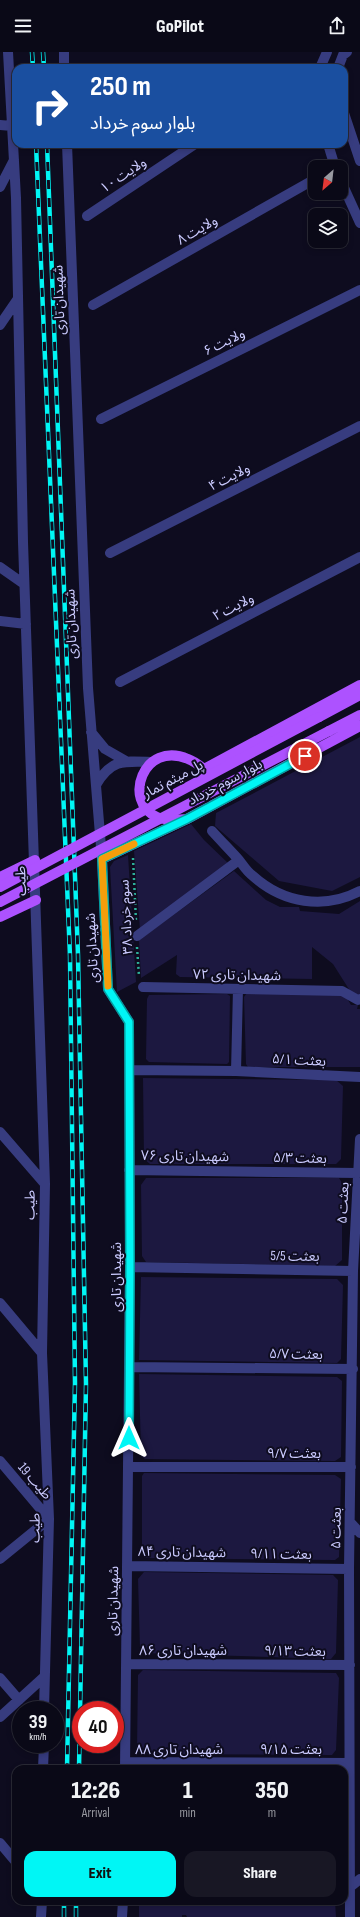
<!DOCTYPE html>
<meta charset="utf-8">
<style>
body{margin:0;font-family:"Sofia Sans Condensed","Noto Sans Arabic",sans-serif;background:#181724;color:#f1f3f6;height:100vh;display:flex;flex-direction:column;font-size:15px;white-space:nowrap}
*{box-sizing:border-box;margin:0}
p{font-size:13px;color:#999aa1}
.icon{flex:none;width:22px;height:22px;fill:none;stroke:currentColor;stroke-width:2;stroke-linecap:round;stroke-linejoin:round}
.map{position:relative;flex:1;overflow:hidden}
.drawer{position:absolute;left:12px;top:1713px;width:336px;height:140px;display:flex;flex-direction:column;background:#0a0917;border-radius:12px;box-shadow:0 2px 6px #0003,0 0 0 1px #2a2a36}
.drawer>*{flex:none}
.top-card{position:absolute;left:12px;top:12px;width:336px;height:84px;border-radius:12px;box-shadow:0 2px 6px #0003,0 0 0 1px #2a2a36;background:#1a4fa0;color:#fff;overflow:hidden}
.needle{width:26px;rotate:208deg}
.tools{position:absolute;left:308px;top:108px;display:grid;gap:8px}
.tools a{display:grid;place-items:center;width:40px;height:40px;border-radius:8px;background:#0a0917;box-shadow:0 2px 6px #0003,0 0 0 1px #2a2a36;font-size:20px}
.speed{position:absolute;left:12px;top:1649px;display:flex;gap:8px;font-size:20px;font-weight:700;text-align:center}
.speed>*{display:grid;place-content:center;width:52px;height:52px;border-radius:50%;background:#0a0917;box-shadow:0 2px 6px #0003,0 0 0 1px #2a2a36;line-height:1}
.speed small{font-size:10px;font-weight:400}
.speed .limit{border:6px solid #d22;background:#fff;color:#111}
.pin{position:absolute;display:grid;place-items:center;width:34px;height:34px;color:#fff;margin:-17px;border:2px solid #fff;border-radius:50%;box-shadow:0 1px 4px #0007}
.me{position:absolute;width:44px;margin:-22px;rotate:0deg;stroke-linejoin:round;filter:drop-shadow(0 0 3px #0008)}
.turn{display:flex;align-items:center;gap:14px;height:84px;padding:0 12px;font-size:18px}
.turn .icon{width:52px;height:52px;stroke-width:2.5}
.turn b{display:block;font-size:28px;line-height:34px}
.eta{display:flex;justify-content:space-evenly;align-items:center;height:68px;text-align:center}
.eta b{font-size:24px;font-weight:800;line-height:28px}
.button{display:flex;gap:8px;margin-top:auto;padding:8px 12px}
.button a{flex:1;height:46px;border-radius:12px;background:#00f6f5;color:#111;font-size:16px;font-weight:800;line-height:46px;text-align:center}
.button a+a{background:#181724;color:#f1f3f6}
header{display:flex;justify-content:space-between;align-items:center;height:52px;padding:0 12px;background:#0a0917;font-size:18px;font-weight:800}
.map>svg:first-child{display:block}
.building{fill:#1c1840}
.lines{fill:none;stroke-linecap:round;stroke-linejoin:round}
.path{stroke:#2db19b;stroke-width:2.5;stroke-dasharray:2 3;stroke-linecap:butt}
.minor{stroke:#373c7f;stroke-width:10}
.major{stroke:#ad52ff;stroke-width:10}
.rail-casing{stroke:#00f6f5;stroke-width:4.5}
.rail{stroke:#0e0c1f;stroke-width:3;stroke-dasharray:9;stroke-linecap:butt}
.major-bridge{stroke:#ad52ff;stroke-width:10}
.route-casing{stroke:#00a09f;stroke-width:10}
.route{stroke:#00f6f5;stroke-width:7}
.slow{stroke:#f59e0b;stroke-width:7}
.labels{text-anchor:middle;dominant-baseline:central;stroke-width:4;stroke-linejoin:round;paint-order:stroke}
.street-label{font-size:14px;fill:#cbcbff;stroke:#0e0c1f}
</style>
<header><svg class="icon" aria-label="menu" viewBox="0 0 24 24"><path d="M4 6h16M4 12h16M4 18h16"/></svg>GoPilot<svg class="icon" aria-label="share" viewBox="0 0 24 24"><path d="M12 15V3M7 8l5-5 5 5M5 13v7h14v-7"/></svg></header>
<div class="map">
<svg width="360" height="1865" viewBox="0 0 360 1865">
<rect width="100%" height="100%" fill="#0e0c1f"/>
<path class="building" d="M360,685V825L332,839L279,829L215,774L216,761Z
M191,772L204,788L229,812L140,878L134,799Z
M128,803L136,930L117,940L110,815L114,809Z
M234,819L266,848L280,855H299L300,859L339,862L360,849V943L352,942L333,912L312,895V927L180,925L176,922L177,903L141,926L139,888Z
M247,941L345,943L351,953H358L357,957H360V1015H248L246,1012L244,945Z
M227,942L230,944L229,1010L227,1012L149,1010L146,1007L147,947L149,943Z
M143,1026L336,1028L343,1034L341,1107L336,1112H150L144,1107Z
M146,1126H339L342,1131V1208L335,1214L146,1210L142,1204L141,1133Z
M141,1225L337,1227L343,1233L341,1307L337,1311L139,1308Z
M139,1322L337,1325L342,1329L341,1405L335,1409L145,1407L141,1404Z
M144,1421L335,1423L341,1427L339,1505L335,1508L145,1506L142,1500V1424Z
M144,1520L333,1523L338,1528L336,1601L331,1607L143,1601L140,1596L138,1527Z
M143,1618L336,1621L339,1626L336,1698L332,1703L141,1702L137,1699L138,1623Z
M139,1849H335L336,1865H187L186,1863H182V1865H139Z"/>
<g class="lines">
<path class="path" d="M133,806L136,869
M137,895L139,924"/>
<path class="minor" d="M8,0L16,146L23,490L45,1132L42,1301L49,1467L44,1658
M64,0V16
M320,16L327,0
M338,16L343,3L347,0
M344,61L360,109
M0,73L12,74
M67,92L88,636L102,807L108,937L129,970L130,1215L125,1717
M328,92L335,115
M341,129L360,171
M0,135L14,108
M87,164L195,92
M93,253L315,127
M0,273L17,248
M101,367L360,238
M110,501L360,374
M0,515L24,532
M0,569L26,572
M120,630L360,505
M91,680L105,697L126,709
M96,733C111,707 124,709 151,710
M212,779C221,789 230,798 239,808C243,813 247,820 253,824C283,851 324,858 360,839
M137,884L239,808
M143,935L342,939L358,948L360,947
M130,1018L236,1019L360,1025
M236,1019L238,937
M0,1080L45,1132
M129,1118L358,1121
M130,1215L353,1219
M0,1251L42,1301
M129,1315L353,1317
M0,1409L49,1467L0,1507
M129,1415H351
M350,1470L360,1481
M127,1514L349,1517
M126,1612L350,1613
M0,1626L19,1648
M0,1665L44,1625
M125,1710L349,1711
M43,1717L44,1692
M0,1791L16,1810
M349,1836L360,1827
M41,1865L42,1849
M122,1865L123,1849
M350,1865L349,1517L353,1219L360,1087"/>
<path class="major" d="M319,665L360,643
M329,679L360,663
M187,767C177,768 166,769 157,765C122,750 143,688 188,707C194,709 199,713 204,717L360,633
M102,807L187,767L360,674
M0,825L35,808
M0,865L36,848"/>
<defs>
<path id="rail" d="M32,0L33,16
M43,0L44,16
M36,92L70,904L75,1331L67,1717
M47,92L78,903L86,1332L79,1717
M64,1865V1849
M76,1865V1849"/>
</defs>
<use href="#rail" class="rail-casing"/>
<use href="#rail" class="rail"/>
<path class="major-bridge" d="M0,835L319,665
M0,850L329,679"/>
</g>
<g class="lines">
<defs>
<path id="route" d="M129,1386L130,1215L129,970L108,937L102,807L187,767L305,704"/>
</defs>
<use href="#route" class="route-casing"/>
<use href="#route" class="route"/>
<path class="slow" d="M108,934L102,807L134,792"/>
</g>
<g class="labels">
<g class="street-label">
<text transform="translate(123 123) rotate(-34)">ولایت ۱۰</text>
<text transform="translate(197 178) rotate(-30)">ولایت ۸</text>
<text transform="translate(59 248) rotate(-92)">شهیدان تاری</text>
<text transform="translate(224 290) rotate(-26)">ولایت ۶</text>
<text transform="translate(229 425) rotate(-27)">ولایت ۴</text>
<text transform="translate(233 555) rotate(-27)">ولایت ۲</text>
<text transform="translate(71 572) rotate(-92)">شهیدان تاری</text>
<text transform="translate(173 727) rotate(-28)">پل میثم تمار</text>
<text transform="translate(225 730) rotate(-28)">بلوار سوم خرداد</text>
<text transform="translate(21 829) rotate(-92)">طیب</text>
<text transform="translate(126 865) rotate(-93)">سوم خرداد ۳۸</text>
<text transform="translate(92 896) rotate(-93)">شهیدان تاری</text>
<text transform="translate(237 923) rotate(1)">شهیدان تاری ۷۲</text>
<text transform="translate(299 1008) rotate(3)">بعثت ۵/۱</text>
<text transform="translate(185 1104) rotate(1)">شهیدان تاری ۷۶</text>
<text transform="translate(300 1106) rotate(1)">بعثت ۵/۳</text>
<text transform="translate(343 1151) rotate(-87)">بعثت ۵</text>
<text transform="translate(30 1153) rotate(-89)">طیب</text>
<text transform="translate(295 1204) rotate(1)">بعثت 5/5</text>
<text transform="translate(116 1225) rotate(-90)">شهیدان تاری</text>
<text transform="translate(296 1302) rotate(1)">بعثت ۵/۷</text>
<text x="294" y="1401">بعثت ۹/۷</text>
<text transform="translate(35 1429) rotate(49)">طیب 19</text>
<text transform="translate(35 1476) rotate(-89)">طیب</text>
<text transform="translate(336 1476) rotate(-89)">بعثت ۵</text>
<text transform="translate(182 1500) rotate(1)">شهیدان تاری ۸۴</text>
<text transform="translate(281 1502) rotate(1)">بعثت ۹/۱۱</text>
<text transform="translate(113 1549) rotate(-89)">شهیدان تاری</text>
<text x="183" y="1598">شهیدان تاری ۸۶</text>
<text transform="translate(295 1599) rotate(1)">بعثت ۹/۱۳</text>
<text x="179" y="1697">شهیدان تاری ۸۸</text>
<text x="291" y="1697">بعثت ۹/۱۵</text>
</g>
</g>
</svg>
<div class="tools">
<a><svg class="needle" viewBox="-14 -14 28 28"><path d="M0-13l5 13h-10z" fill="#e53935"/><path d="M0 13l5-13h-10z" fill="#999aa1"/></svg></a>
<a><svg class="icon" aria-label="layers" viewBox="0 0 24 24"><path d="M12 4l9 5-9 5-9-5zM3 14l9 5 9-5"/></svg></a>
</div>
<div class="speed"><div>39<small>km/h</small></div><div class="limit">40</div></div>
<div class="pin" style="left:305px;top:704px;background:#d93025"><svg class="icon" aria-label="arrive" viewBox="0 0 24 24"><path d="M6 21V4h12l-3 4 3 4H6"/></svg></div>
<svg class="me" style="left:129px;top:1386px" viewBox="-20 -20 40 40"><path d="M0-17L14 15 0 8-14 15z" fill="#00f6f5" stroke="#fff" stroke-width="4"/></svg>
<div class="top-card">
<div class="turn"><svg class="icon" aria-label="right" viewBox="0 0 24 24"><path d="M7 20v-9h11M14 6l5 5-5 5"/></svg><div><b>250 m</b>بلوار سوم خرداد</div></div>
</div>
<section class="drawer">
<div class="eta">
<div><b>12:26</b><p>Arrival</p></div>
<div><b>1</b><p>min</p></div>
<div><b>350</b><p>m</p></div>
</div>
<div class="button"><a>Exit</a><a>Share</a></div>
</section>
</div>
